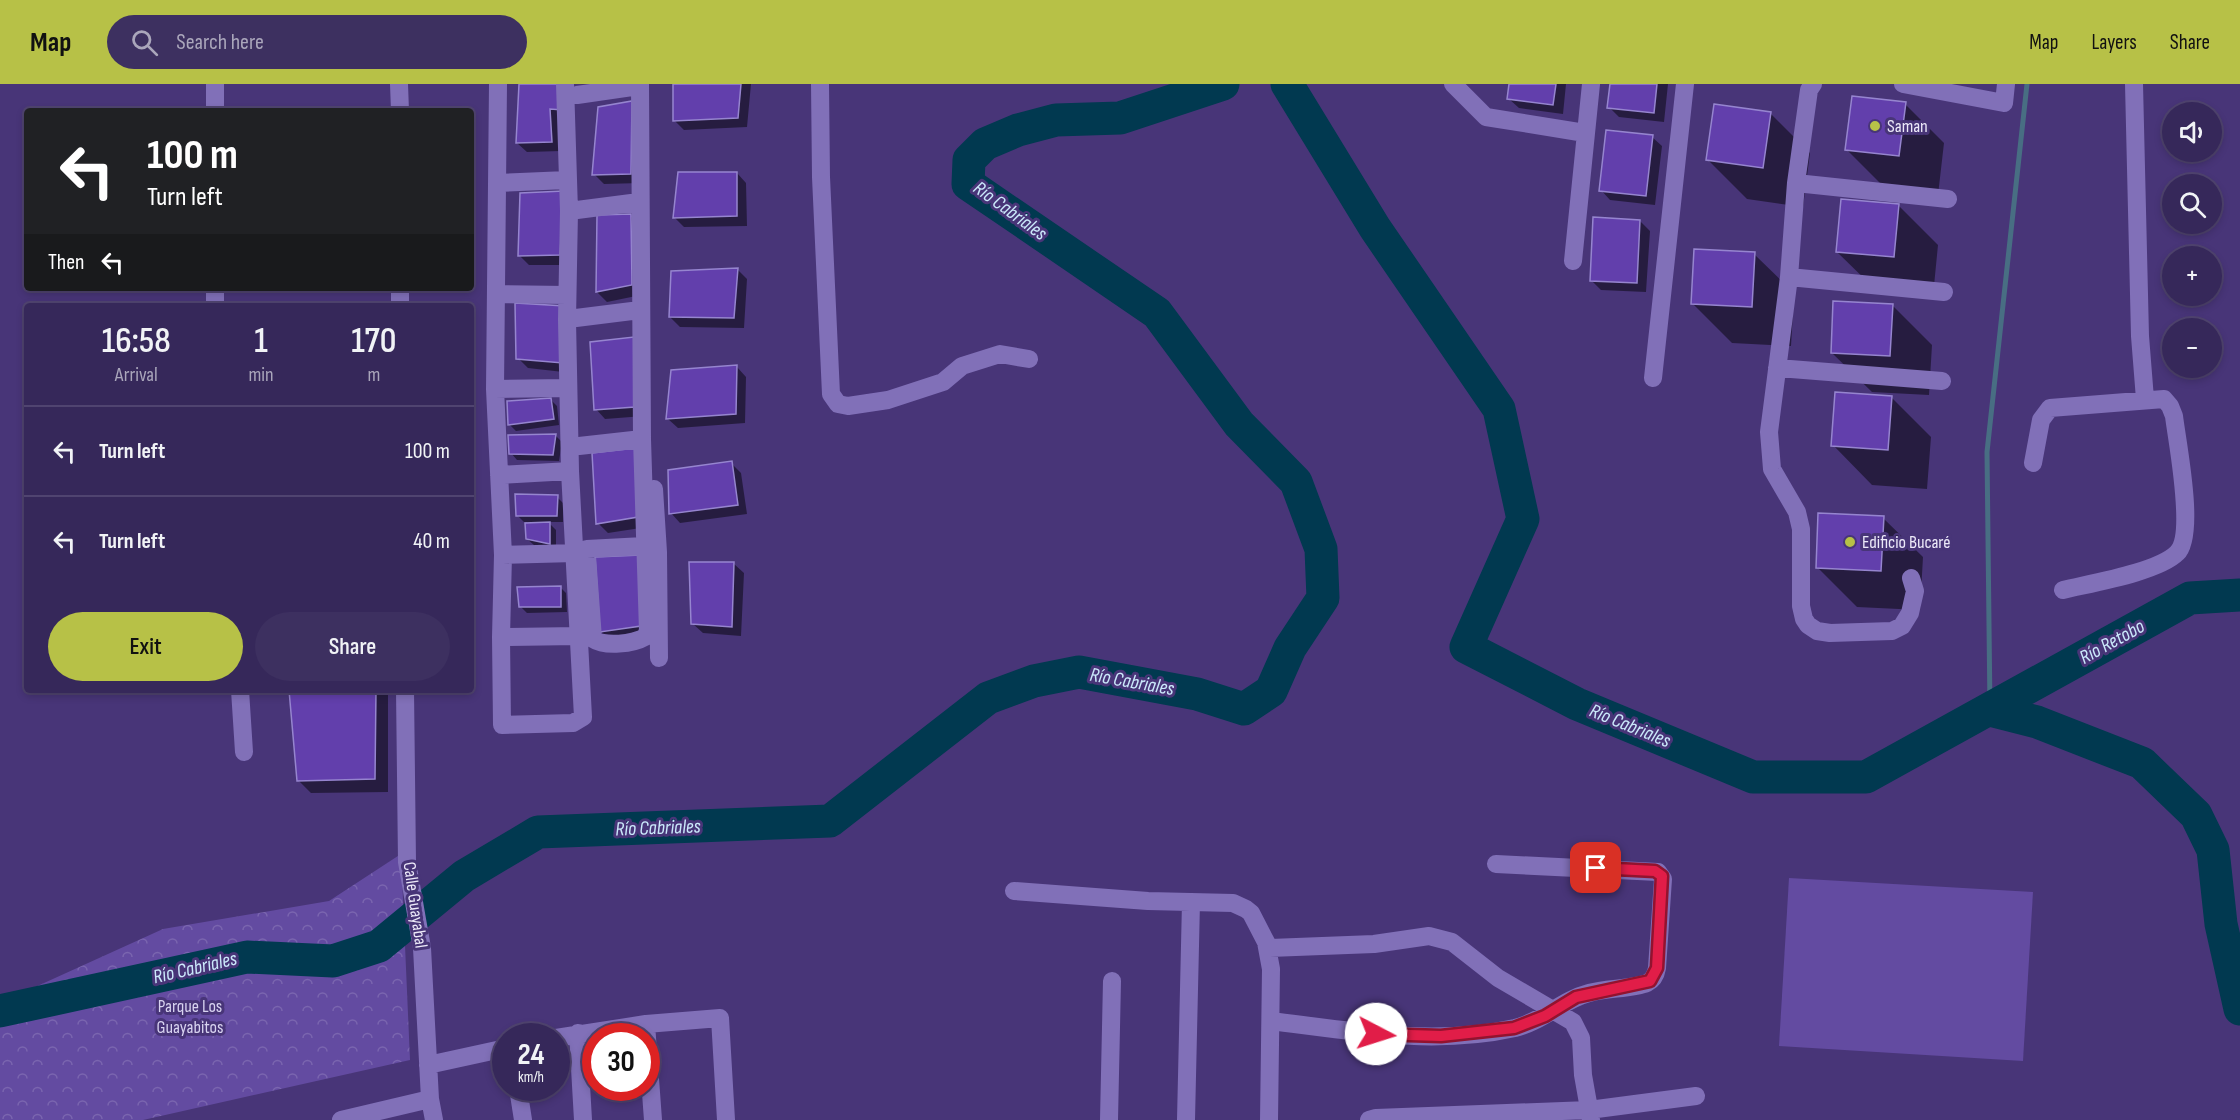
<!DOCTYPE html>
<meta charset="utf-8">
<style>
body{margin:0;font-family:"Sofia Sans Condensed",sans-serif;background:#3d3060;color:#f1f3f6;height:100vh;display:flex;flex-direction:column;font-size:22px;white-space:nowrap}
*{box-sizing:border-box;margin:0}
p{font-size:20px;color:#aaa6bb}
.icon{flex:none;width:33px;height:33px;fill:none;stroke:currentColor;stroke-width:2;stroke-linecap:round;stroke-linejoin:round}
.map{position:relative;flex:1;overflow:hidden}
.sheet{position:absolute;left:24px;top:219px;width:450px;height:390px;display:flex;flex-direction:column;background:#36285a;border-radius:6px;box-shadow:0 3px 9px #0003,0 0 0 2px #504470}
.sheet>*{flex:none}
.top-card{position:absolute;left:24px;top:24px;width:450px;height:183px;border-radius:6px;box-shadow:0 3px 9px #0003,0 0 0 2px #504470;background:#202124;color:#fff;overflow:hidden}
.buttons{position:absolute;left:2162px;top:18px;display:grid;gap:12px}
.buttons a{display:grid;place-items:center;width:60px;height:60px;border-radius:50%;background:#36285a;box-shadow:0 3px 9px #0003,0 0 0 2px #504470;font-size:30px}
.speed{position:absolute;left:492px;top:939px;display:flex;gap:12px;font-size:30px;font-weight:700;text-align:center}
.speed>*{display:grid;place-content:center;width:78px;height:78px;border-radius:50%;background:#36285a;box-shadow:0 3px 9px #0003,0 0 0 2px #504470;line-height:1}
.speed small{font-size:15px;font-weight:400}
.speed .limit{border:9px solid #d22;background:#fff;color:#111}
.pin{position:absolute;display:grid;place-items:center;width:51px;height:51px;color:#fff;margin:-26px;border-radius:12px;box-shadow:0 3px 9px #0006}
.me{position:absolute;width:66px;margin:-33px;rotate:95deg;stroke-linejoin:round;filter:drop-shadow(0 0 4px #0008)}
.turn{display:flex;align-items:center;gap:21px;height:126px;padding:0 24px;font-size:27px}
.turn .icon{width:78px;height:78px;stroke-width:2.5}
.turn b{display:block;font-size:42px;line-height:51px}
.then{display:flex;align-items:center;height:57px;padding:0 24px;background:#0003;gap:12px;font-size:22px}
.eta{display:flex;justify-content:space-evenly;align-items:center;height:102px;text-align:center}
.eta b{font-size:36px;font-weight:600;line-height:42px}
.primary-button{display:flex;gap:12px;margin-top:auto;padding:12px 24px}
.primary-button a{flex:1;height:69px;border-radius:36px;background:#b7c147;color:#111;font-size:24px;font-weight:600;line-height:69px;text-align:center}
.primary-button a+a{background:#3d3060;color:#f1f3f6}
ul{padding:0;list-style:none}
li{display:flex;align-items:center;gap:18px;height:90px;padding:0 24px;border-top:2px solid #504470}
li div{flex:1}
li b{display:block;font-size:22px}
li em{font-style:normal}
header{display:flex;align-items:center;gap:36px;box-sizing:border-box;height:84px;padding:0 30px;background:#b7c147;color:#111}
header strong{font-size:28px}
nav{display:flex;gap:33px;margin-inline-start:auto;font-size:21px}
.search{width:420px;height:54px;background:#3d3060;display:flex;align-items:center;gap:15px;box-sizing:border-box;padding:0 21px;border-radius:33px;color:#aaa6bb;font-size:22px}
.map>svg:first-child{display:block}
.grass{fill:#634ba1}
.forest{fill:url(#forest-crowns)}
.shadow{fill:#0007}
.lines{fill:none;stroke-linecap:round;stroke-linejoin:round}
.stream{stroke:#486e83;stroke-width:5}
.river{stroke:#013950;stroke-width:33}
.building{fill:#623fac;stroke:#9685cf;stroke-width:1.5}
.minor{stroke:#8170b8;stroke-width:18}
.route-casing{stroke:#92132f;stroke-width:15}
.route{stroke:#e11d48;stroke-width:10}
.poi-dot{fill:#b7c147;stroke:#483578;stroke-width:2}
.labels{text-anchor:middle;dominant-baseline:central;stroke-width:6;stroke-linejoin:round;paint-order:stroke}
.poi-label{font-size:18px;fill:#ece9f9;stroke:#483578;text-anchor:start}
.street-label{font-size:18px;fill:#ece9f9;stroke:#483578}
.park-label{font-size:18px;fill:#d8d3f0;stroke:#483578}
.water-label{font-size:20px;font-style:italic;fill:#cbe9fb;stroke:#483578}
</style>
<header>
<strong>Map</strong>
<div class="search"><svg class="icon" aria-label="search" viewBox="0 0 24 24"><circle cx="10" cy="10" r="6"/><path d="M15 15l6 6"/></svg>Search here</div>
<nav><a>Map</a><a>Layers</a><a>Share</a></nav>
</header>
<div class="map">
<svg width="2240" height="1036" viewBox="0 0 2240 1036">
<defs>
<pattern id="forest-crowns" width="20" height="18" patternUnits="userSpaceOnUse" patternTransform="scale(1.5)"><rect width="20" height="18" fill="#634ba1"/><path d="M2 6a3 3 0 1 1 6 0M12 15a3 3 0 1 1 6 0" fill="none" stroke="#7a65af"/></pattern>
</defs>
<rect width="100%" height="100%" fill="#483578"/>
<path class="grass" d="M1789,794L2033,808L2023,977L1779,962Z"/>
<path class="forest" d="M401,770L410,976L143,1036H0V919L163,845L329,817Z"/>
<path class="shadow" d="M521,0H567L561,67L527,68L517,59Z
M675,0H751L747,43L684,46L674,36Z
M1511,0H1566L1563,30L1519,24L1509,15Z
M1611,0H1668L1664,38L1619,33L1609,23Z
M631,18L641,99L604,100L594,90Z
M1905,20L1944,59L1938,111L1886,105L1846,65Z
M1770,29L1810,69L1803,123L1747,115L1708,76Z
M1652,53L1662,62L1655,121L1610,116L1601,106Z
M737,89L746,99L747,142L684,143L674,133Z
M522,111L570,181H529L519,171Z
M1898,121L1938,161L1933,212L1877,207L1837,168Z
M599,132H630L640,142L641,211L607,218L597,208Z
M1640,137L1650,147L1646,208L1601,206L1591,196Z
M1754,170L1794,209L1791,262L1732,259L1693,220Z
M737,185L747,195L744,244L680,243L670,233Z
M516,221L572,289L528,284L518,274Z
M1892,221L1932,261L1929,311L1872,308L1832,269Z
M633,255L644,332L605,335L596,325Z
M737,283L746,293L745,339L678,344L668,335Z
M1892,314L1931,353L1927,405L1872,401L1833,361Z
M551,316L557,322L559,341L516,347L509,340Z
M556,352L562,358L559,377L517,376L511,369Z
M636,366L647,443L608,449L598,439Z
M731,379L741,389L747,430L680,439L671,429Z
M557,413L563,419V438H548L556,446V466L534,461L527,455V438H524L517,431Z
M1883,434L1923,473L1920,526L1857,523L1818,484Z
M597,474L651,551L611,557L601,547Z
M734,480L744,489L741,552L703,549L693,540Z
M560,503L566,509L567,528L527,529L520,522Z
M276,606H388V708L311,709L298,696L290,606Z"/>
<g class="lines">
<path class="stream" d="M1990,626L1987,368L2027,0"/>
<path class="river" d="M1287,0L1375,144L1499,325L1523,435L1466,563L1577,620L1753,693H1866L2190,514L2240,511
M1990,626L2037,638L2142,679L2196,731L2213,766L2221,840L2240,925
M0,927L247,873L333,877L379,862L464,792L538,748L830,737L988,614L1034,597L1079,588L1197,610L1244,625L1271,607L1290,564L1323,514L1321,465L1296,398L1239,340L1157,229L968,100L969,76L985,60L1018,46L1056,36L1120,34L1223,0"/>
</g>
<path class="building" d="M519,0H564L563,26L550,25L552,58L516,59Z
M673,0H741L738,34L673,37Z
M1509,0H1556L1553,21L1507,15Z
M1610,0H1657L1654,29L1607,24Z
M1852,12L1906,18L1899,72L1845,66Z
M632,17L631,90L592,91L598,23Z
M1714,20L1771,28L1763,84L1706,76Z
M1606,46L1653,51L1646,112L1599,107Z
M678,88H737V132L673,134Z
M564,107L560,171L518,172L520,109Z
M1841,115L1899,120L1894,173L1836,168Z
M631,130L632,201L596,208L597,131Z
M1593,133L1640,136L1637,199L1590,197Z
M1694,165L1755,168L1752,223L1691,220Z
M738,184L734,234L669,233L671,187Z
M1833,217L1893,220L1890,272L1831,269Z
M515,219L565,222L563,279L516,275Z
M634,253L635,323L594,326L590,258Z
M737,281L736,330L666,335L671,286Z
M1835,308L1892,312L1888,366L1831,362Z
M551,314L554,335L508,341L507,317Z
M556,350L553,371L509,370L508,351Z
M636,364L638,433L596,440L592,369Z
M732,377L738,421L669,430L668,386Z
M515,410L558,411L557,432H516Z
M1818,429L1884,432L1881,487L1816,484Z
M550,438V460L526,455L525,439Z
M641,471V542L600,548L595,473Z
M689,478H734L732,543L691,540Z
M561,502V523H519L517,503Z
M289,606H376L375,695L297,697Z"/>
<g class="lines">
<path class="minor" d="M399,0L400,27
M498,0L495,305L503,471L501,553L502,641L573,639L583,633L570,387L567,236L569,127L565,0
M820,0L821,93L831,310L838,320L848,322L888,316L943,298L962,282L1000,270L1029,275
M1453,0L1486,33L1585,49
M1813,0L1809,6L1796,99L1789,193L1769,348L1772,385L1797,428L1801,445V522L1804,535L1808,541L1817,547L1830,549L1892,547L1902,542L1910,529L1915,507L1911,494
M1903,0L2004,19L2006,0
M2134,0L2140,252L2145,315
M577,11L639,2
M215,27V0
M497,99L567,96
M1796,99L1948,115
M577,126L639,118
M1573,177L1591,0
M1789,193L1944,208
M400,204V222
M496,210L567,211
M215,222V204
M576,234L640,226
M1777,284L1942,297
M1653,294L1685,0
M495,305L568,304
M579,362L642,355
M2033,379L2041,336L2050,324L2164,315L2170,322L2174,332C2177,358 2196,451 2177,469C2158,488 2092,499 2063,506
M499,391L570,387
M654,405L658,468L659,574
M587,465L644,462
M503,471L575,469
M587,472L593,555C605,563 633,560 645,553L648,547L642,355L640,0
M501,553L578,552
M240,606L244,668
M405,606L407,778L422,864L430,1015L434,1036
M1014,807L1148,817L1233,819L1246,825L1251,829L1266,858L1271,885L1269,1036
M1267,864L1374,860L1429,852L1452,858L1498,894L1573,938L1581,954L1583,991L1591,1036
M1271,937C1352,947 1434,962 1515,944C1543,937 1562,916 1589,909C1606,904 1633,905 1647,899C1653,896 1656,890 1657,884L1663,795L1658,788L1496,780
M646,940L653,1036
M578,949L583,1036
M556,954L646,940L720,934L726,1036
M428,981L506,964
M518,1004L523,1036
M341,1036L430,1015
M1109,1036L1112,897
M1186,1036L1191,818
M1369,1036L1376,1034L1589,1026L1696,1012"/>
</g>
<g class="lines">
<defs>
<path id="route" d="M1376,950L1441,952L1514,944L1545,932L1576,913L1650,897L1657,884L1662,792L1655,787L1596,784"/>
</defs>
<use href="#route" class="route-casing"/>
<use href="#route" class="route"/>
</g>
<g class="poi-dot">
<circle cx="1875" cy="42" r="6"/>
<circle cx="1850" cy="458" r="6"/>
</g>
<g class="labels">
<g class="poi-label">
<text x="1887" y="42">Saman</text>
<text x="1862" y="458">Edificio Bucaré</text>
</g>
<g class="street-label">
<text transform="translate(415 821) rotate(82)">Calle Guayabal</text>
</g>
<g class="park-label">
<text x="190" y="922">Parque Los<tspan x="190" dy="21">Guayabitos</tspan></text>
</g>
<g class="water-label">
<text transform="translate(1010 127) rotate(36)">Río Cabriales</text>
<text transform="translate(2112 558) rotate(-29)">Río Retobo</text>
<text transform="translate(1132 598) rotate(10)">Río Cabriales</text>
<text transform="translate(1630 642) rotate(22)">Río Cabriales</text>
<text transform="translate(658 744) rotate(-2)">Río Cabriales</text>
<text transform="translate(195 884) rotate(-13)">Río Cabriales</text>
</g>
</g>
</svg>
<div class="buttons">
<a><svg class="icon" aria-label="sound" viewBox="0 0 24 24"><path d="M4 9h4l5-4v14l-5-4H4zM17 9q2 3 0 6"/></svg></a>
<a><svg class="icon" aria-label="search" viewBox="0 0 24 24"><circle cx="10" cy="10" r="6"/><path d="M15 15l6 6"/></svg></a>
<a>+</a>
<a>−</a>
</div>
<div class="speed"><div>24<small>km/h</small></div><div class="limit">30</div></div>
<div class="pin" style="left:1596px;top:784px;background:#d93025"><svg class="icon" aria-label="arrive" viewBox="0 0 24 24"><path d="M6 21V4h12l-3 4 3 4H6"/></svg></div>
<svg class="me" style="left:1376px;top:950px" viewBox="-20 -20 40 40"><circle r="19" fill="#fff"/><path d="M0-13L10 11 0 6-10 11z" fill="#e11d48"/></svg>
<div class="top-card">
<div class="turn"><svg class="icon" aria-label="left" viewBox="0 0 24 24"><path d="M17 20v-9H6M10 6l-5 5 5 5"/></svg><div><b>100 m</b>Turn left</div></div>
<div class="then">Then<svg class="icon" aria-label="left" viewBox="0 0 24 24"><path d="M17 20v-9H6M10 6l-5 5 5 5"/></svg></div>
</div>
<section class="sheet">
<div class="eta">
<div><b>16:58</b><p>Arrival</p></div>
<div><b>1</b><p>min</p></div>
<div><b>170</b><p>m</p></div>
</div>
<ul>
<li><svg class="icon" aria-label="left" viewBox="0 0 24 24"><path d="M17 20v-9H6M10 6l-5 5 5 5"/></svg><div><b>Turn left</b></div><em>100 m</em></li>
<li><svg class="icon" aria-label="left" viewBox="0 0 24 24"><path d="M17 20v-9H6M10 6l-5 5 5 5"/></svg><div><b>Turn left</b></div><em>40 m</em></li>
</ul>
<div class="primary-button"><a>Exit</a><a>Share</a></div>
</section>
</div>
